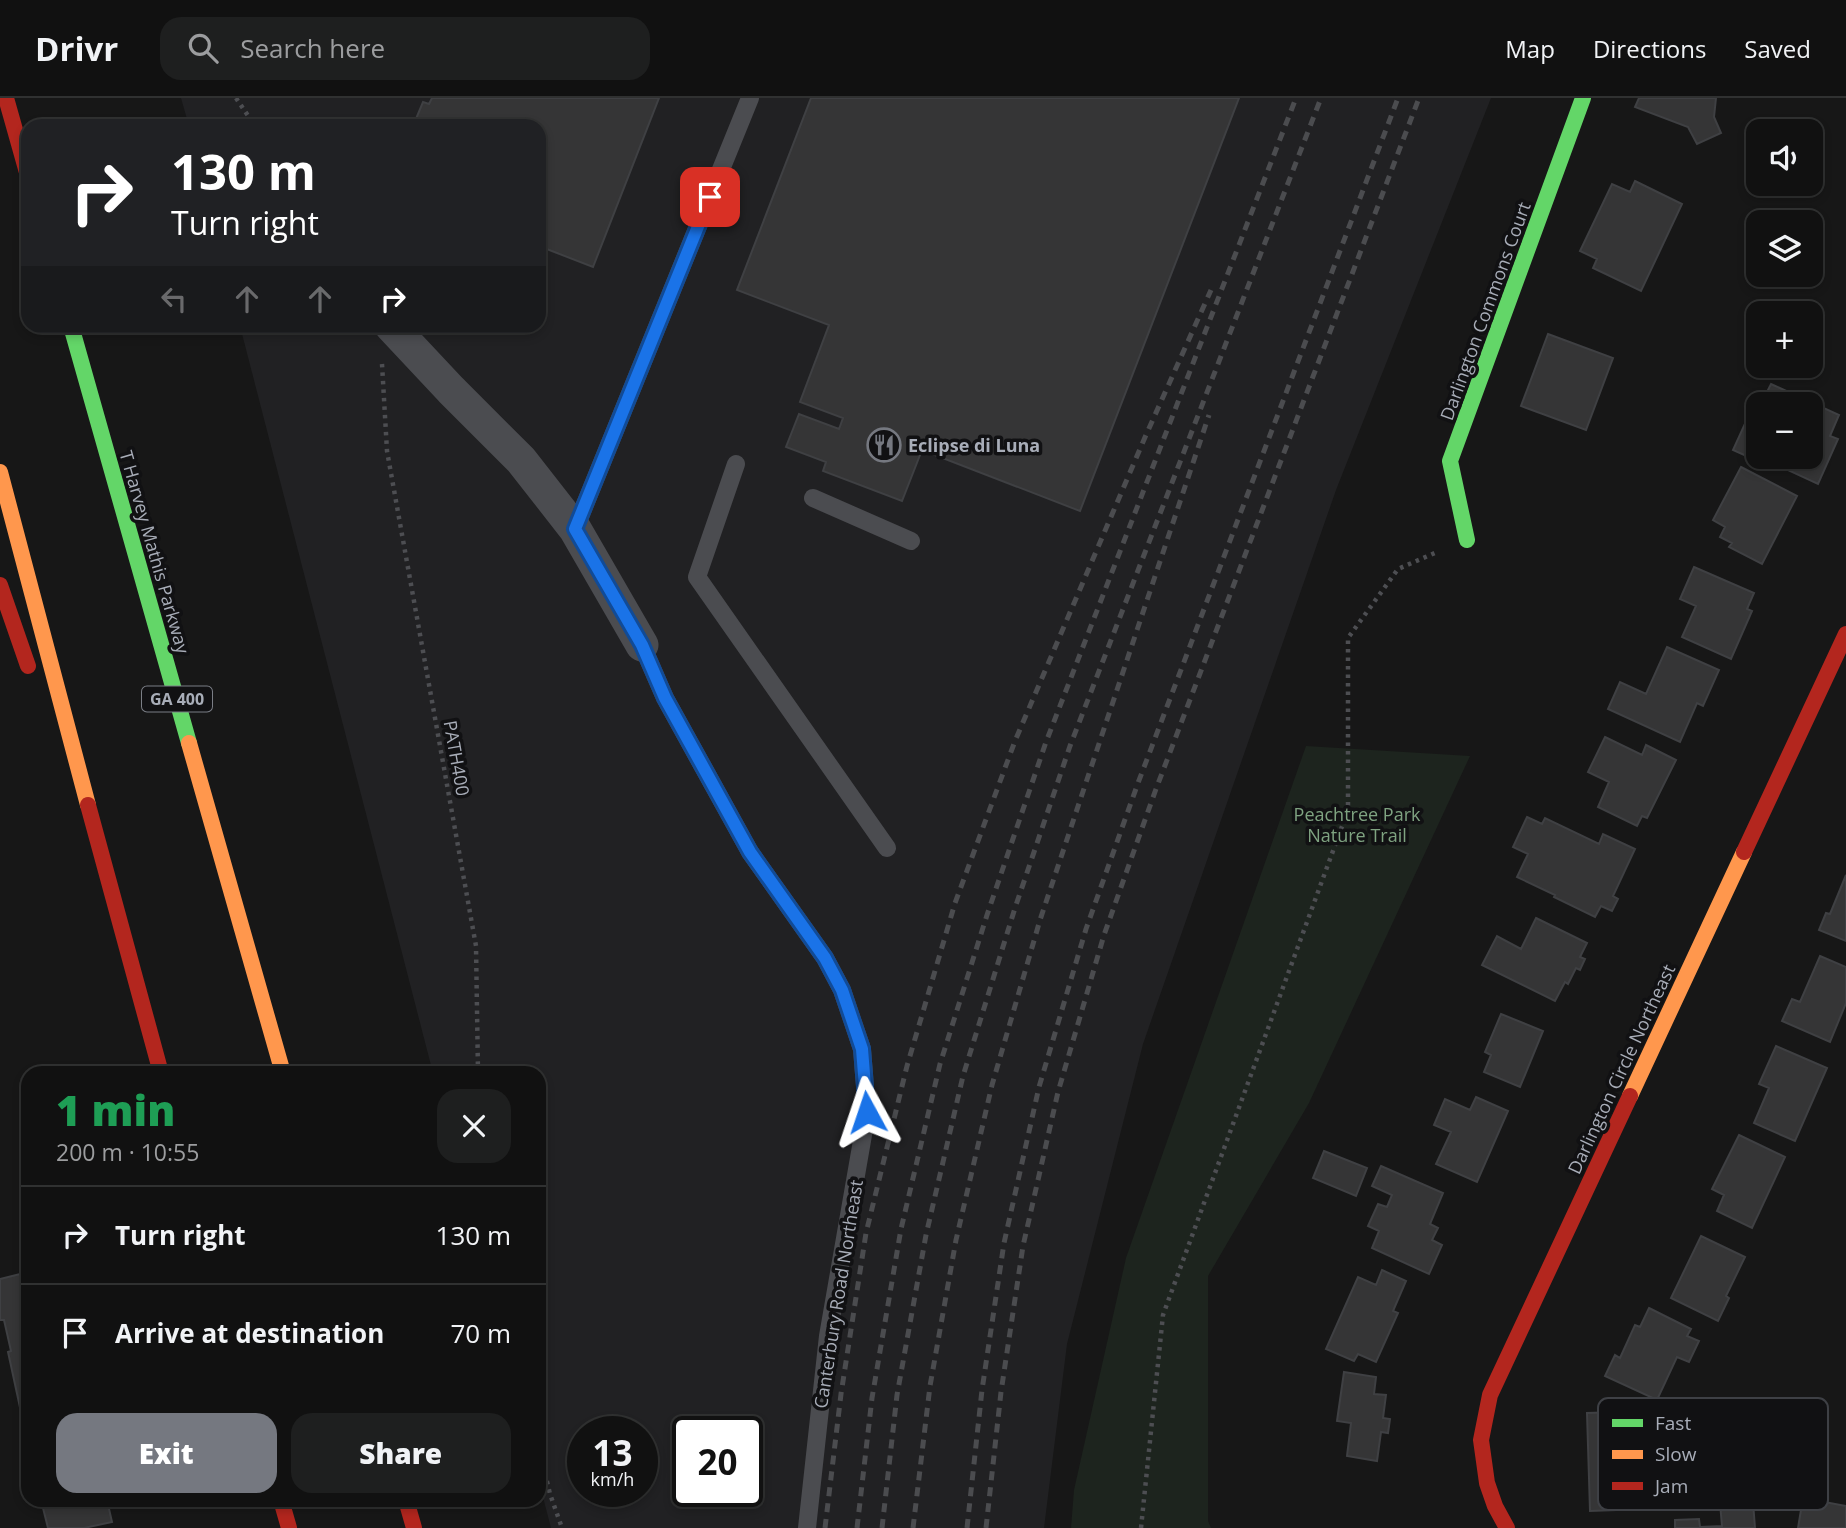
<!DOCTYPE html>
<meta charset="utf-8">
<style>
body{margin:0;font-family:"Open Sans",sans-serif;background:#1e1f1f;color:#f1f3f6;height:100vh;display:flex;flex-direction:column;font-size:26px;white-space:nowrap}
*{box-sizing:border-box;margin:0}
p{font-size:23px;color:#9c9d9f}
.icon{flex:none;width:38px;height:38px;fill:none;stroke:currentColor;stroke-width:2;stroke-linecap:round;stroke-linejoin:round}
.map{position:relative;flex:1;overflow:hidden}
.sheet{position:absolute;left:21px;top:968px;width:525px;height:441px;display:flex;flex-direction:column;background:#111;border-radius:21px;box-shadow:0 4px 10px #0003,0 0 0 2px #303131}
.sheet>*{flex:none}
.top-card{position:absolute;left:21px;top:21px;width:525px;height:214px;border-radius:21px;box-shadow:0 4px 10px #0003,0 0 0 2px #303131;background:#202124;color:#fff;overflow:hidden}
.tools{position:absolute;left:1746px;top:21px;display:grid;gap:14px}
.tools a{display:grid;place-items:center;width:77px;height:77px;border-radius:14px;background:#111;box-shadow:0 4px 10px #0003,0 0 0 2px #303131;font-size:35px}
.speed{position:absolute;left:567px;top:1318px;display:flex;gap:14px;font-size:35px;font-weight:700;text-align:center}
.speed>*{display:grid;place-content:center;width:91px;height:91px;border-radius:50%;background:#111;box-shadow:0 4px 10px #0003,0 0 0 2px #303131;line-height:1}
.speed small{font-size:18px;font-weight:400}
.speed .limit{border:4px solid #111;border-radius:10px;background:#fff;color:#111}
.pin{position:absolute;display:grid;place-items:center;width:60px;height:60px;color:#fff;margin:-30px;border-radius:14px;box-shadow:0 4px 10px #0006}
.me{position:absolute;width:77px;margin:-38px;rotate:355deg;stroke-linejoin:round;filter:drop-shadow(0 0 5px #0008)}
.turn{display:flex;align-items:center;gap:24px;height:147px;padding:0 35px;font-size:32px}
.turn .icon{width:91px;height:91px;stroke-width:2.5}
.turn b{display:block;font-size:49px;line-height:60px}
.lanes{display:flex;align-items:center;height:66px;padding:0 35px;background:#0003;justify-content:center;gap:35px;direction:ltr}
.lanes .off{opacity:.35}
.round{display:grid;place-items:center;flex:none;width:74px;height:74px;border-radius:21px;background:#1e1f1f}
.summary{display:flex;align-items:center;justify-content:space-between;height:119px;padding:0 35px}
h1{font-size:42px;font-weight:800;line-height:52px;color:#1e9e55}
.action{display:flex;gap:14px;margin-top:auto;padding:14px 35px}
.action a{flex:1;height:80px;border-radius:21px;background:#757880;color:#fff;font-size:28px;font-weight:800;line-height:80px;text-align:center}
.action a+a{background:#1e1f1f;color:#f1f3f6}
ul{padding:0;list-style:none}
li{display:flex;align-items:center;gap:21px;height:98px;padding:0 35px;border-top:2px solid #303131}
li div{flex:1}
li b{display:block;font-size:26px}
li em{font-style:normal}
header{display:flex;align-items:center;gap:42px;box-sizing:border-box;height:98px;padding:0 35px;background:#111;border-bottom:2px solid #303131}
header strong{font-size:33px}
nav{display:flex;gap:38px;margin-inline-start:auto;font-size:24px}
.search{width:490px;height:63px;background:#1e1f1f;display:flex;align-items:center;gap:18px;box-sizing:border-box;padding:0 24px;border-radius:21px;color:#9c9d9f;font-size:26px}
.map>svg:first-child{display:block}
.built{fill:#212123;fill-rule:evenodd}
.green{fill:#1d241e}
.building{fill:#353536;stroke:#3f4043;stroke-width:2}
.lines{fill:none;stroke-linecap:round;stroke-linejoin:round}
.path{stroke:#4d4e52;stroke-width:4.5;stroke-dasharray:3.5 5;stroke-linecap:butt}
.lane{stroke:#4b4c50;stroke-width:18}
.street{stroke:#4b4c50;stroke-width:33}
.fast{stroke:#63d668;stroke-width:16}
.slow{stroke:#ff974d;stroke-width:16}
.jam{stroke:#b3261e;stroke-width:16}
.rail{stroke:#4b4c4f;stroke-width:5;stroke-dasharray:9 7;stroke-linecap:butt}
.route-casing{stroke:#114b97;stroke-width:18}
.route{stroke:#1a73e8;stroke-width:12}
.labels{text-anchor:middle;dominant-baseline:central;stroke-width:7;stroke-linejoin:round;paint-order:stroke}
.shield{fill:#111113;stroke:#7b7e86;stroke-width:2}
.shield-label{font-size:16px;font-weight:bold;fill:#a8adb8}
.street-label{font-size:18px;fill:#a8adb8;stroke:#111113}
.poi-label{font-size:18px;font-weight:bold;fill:#a8adb8;stroke:#111113;text-anchor:start}
.park-label{font-size:18px;fill:#7fa381;stroke:#111113}
.key{fill:#111113;stroke:#3e4045;stroke-width:2}
.key-label{font-size:19px;fill:#a8adb8}
</style>
<header>
<strong>Drivr</strong>
<div class="search"><svg class="icon" aria-label="search" viewBox="0 0 24 24"><circle cx="10" cy="10" r="6"/><path d="M15 15l6 6"/></svg>Search here</div>
<nav><a>Map</a><a>Directions</a><a>Saved</a></nav>
</header>
<div class="map">
<svg width="1846" height="1430" viewBox="0 0 1846 1430">
<rect width="100%" height="100%" fill="#171717"/>
<path class="built" d="M181,0H1491L1336,392L1143,946L1067,1246L1044,1430H551L539,1384V975H433L240,228H539V28H189ZM583,1334H642V1393H583ZM688,1334H747V1393H688Z"/>
<path class="green" d="M1306,648L1470,658L1309,1005L1208,1178V1423L1211,1430H1071L1074,1392L1126,1160Z"/>
<path class="building" d="M432,0H659L593,169L539,148V28H413L423,4L429,6Z
M811,0H1239L1080,413L922,352L902,403L823,373L826,364L786,349L799,316L839,331L843,320L800,304L829,227L737,192Z
M1639,0H1716L1714,19L1721,35L1697,46L1688,29L1635,9Z
M1635,83L1682,106L1641,193L1593,170L1597,161L1580,153L1612,86L1630,94Z
M1548,236L1613,260L1586,332L1521,308Z
M1771,286L1839,317L1830,338L1838,341L1818,386L1760,359H1811V306H1761Z
M1759,312V358L1755,356L1753,361L1733,352L1748,319L1754,322Z
M1741,369L1797,398L1762,466L1729,449L1732,445L1720,439L1725,429L1713,422Z
M1694,469L1754,495L1747,511L1752,513L1731,561L1682,539L1696,508L1680,501Z
M1667,549L1719,572L1703,608L1697,605L1680,644L1608,611L1620,584L1646,596Z
M1605,639L1642,657L1646,647L1676,662L1647,720L1642,718L1637,728L1598,709L1609,684L1588,674Z
M1527,719L1542,726L1545,720L1599,746L1603,736L1635,751L1613,798L1618,801L1612,813L1601,808L1595,819L1554,799L1555,797L1517,779L1528,756L1513,749Z
M1846,777V843L1819,832L1826,815L1830,816Z
M1536,820L1587,845L1580,859L1585,861L1580,872L1576,870L1568,886L1565,884L1555,903L1482,867L1497,838L1521,851Z
M1820,858L1846,869V905L1830,944L1782,923L1792,901L1800,904Z
M1501,916L1543,933L1520,989L1484,974L1491,957L1485,954Z
M1776,948L1827,970L1795,1043L1754,1025L1769,990L1759,986Z
M1476,999L1508,1013L1477,1084L1436,1066L1451,1034L1434,1027L1445,1001L1470,1012Z
M1739,1037L1785,1059L1752,1130L1717,1113L1724,1097L1712,1091Z
M1324,1053L1367,1070L1356,1098L1313,1080Z
M1381,1068L1443,1095L1430,1126L1438,1130L1432,1142L1442,1147L1429,1176L1372,1150L1379,1133L1368,1128L1378,1106L1387,1109L1392,1097L1372,1088Z
M1701,1138L1745,1159L1726,1198L1729,1200L1718,1223L1671,1200Z
M1382,1172L1406,1183L1393,1213L1398,1215L1376,1264L1358,1256L1354,1263L1326,1251L1358,1179L1376,1187Z
M28,1174V1327L24,1328L8,1254L11,1253L4,1222H0V1181Z
M1649,1210L1691,1231L1687,1238L1699,1243L1689,1264L1677,1259L1657,1302L1605,1278L1615,1257L1620,1260L1635,1227L1640,1229Z
M1344,1274L1376,1279L1374,1296L1386,1297L1383,1320L1390,1321L1388,1335L1381,1334L1377,1363L1347,1358L1351,1325L1337,1323Z
M1652,1313L1653,1378H1644V1394H1631L1632,1401H1616V1412L1590,1413L1587,1315Z
M1752,1391L1755,1430H1675V1422L1699,1421L1700,1429L1722,1428L1719,1393Z
M1803,1400L1846,1408V1430H1798Z
M41,1402H107L112,1424L84,1430H48Z"/>
<g class="lines">
<path class="path" d="M236,0L255,28
M382,266L387,353L476,848L478,975
M539,1350L550,1396L562,1430
M1141,1430L1163,1217L1348,712V540L1398,471L1437,454"/>
<path class="lane" d="M736,366L697,479L887,750
M813,400L911,443
M575,431L750,0
M642,547L665,600L750,754L825,860L842,892L862,951L867,1014L828,1238L807,1430"/>
<path class="street" d="M391,228L451,292L521,362L575,431L642,547"/>
<path class="fast" d="M71,228L189,645
M1467,442L1450,363L1583,0"/>
<path class="slow" d="M0,374L88,707
M189,645L283,975
M1630,998L1744,754"/>
<path class="jam" d="M6,0L28,78
M0,487L28,568
M88,707L161,975
M1744,754L1846,536
M281,1402L289,1430
M406,1402L414,1430
M1507,1430L1495,1408L1487,1385L1481,1342L1490,1297L1630,998"/>
<path class="rail" d="M825,1430L841,1296L866,1135L907,968L955,805L1015,643L1146,337L1211,192
M857,1430L872,1300L901,1131L940,966L987,817L1046,644L1296,0
M882,1430L897,1297L926,1137L963,978L1015,810L1070,648L1321,0
M913,1430L930,1288L956,1142L992,987L1040,822L1209,317
M967,1430L982,1292L1004,1145L1039,989L1086,831L1138,685L1398,0
M986,1430L1001,1294L1023,1148L1058,994L1104,837L1156,691L1419,0"/>
</g>
<g class="lines">
<defs>
<path id="route" d="M710,99L575,431L642,547L665,600L750,754L825,860L842,892L862,951L867,1014"/>
</defs>
<use href="#route" class="route-casing"/>
<use href="#route" class="route"/>
</g>
<defs>
<symbol id="restaurant-ring" viewBox="-11 -11 22 22"><circle r="9.5" fill="#111113" stroke="#757880" stroke-width="1.5"/><path d="M-5-6h1v4h1v-4h1v4h1v-4h1v5L-1.5 .5V6h-2V.5L-5-1ZM5-6V6H3V1.5H1.5Q1.5-4 5-6Z" fill="#757880"/></symbol>
</defs>
<g fill-rule="evenodd">
<use href="#restaurant-ring" x="865" y="328" width="38" height="38"/>
</g>
<g class="labels">
<rect class="shield" x="142" y="588.5" width="70" height="25" rx="5"/>
<g class="shield-label">
<text x="177" y="601">GA 400</text>
</g>
<g class="street-label">
<text transform="translate(1485 213) rotate(-70)">Darlington Commons Court</text>
<text transform="translate(155 454) rotate(74)">T Harvey Mathis Parkway</text>
<text transform="translate(457 660) rotate(80)">PATH400</text>
<text transform="translate(1621 971) rotate(-65)">Darlington Circle Northeast</text>
<text transform="translate(838 1196) rotate(-81)">Canterbury Road Northeast</text>
</g>
<g class="poi-label">
<text x="908" y="347">Eclipse di Luna</text>
</g>
<g class="park-label">
<text x="1357" y="716">Peachtree Park<tspan x="1357" dy="21">Nature Trail</tspan></text>
</g>
</g>
<rect x="1598" y="1300" width="230" height="112" rx="10" class="key"/>
<rect x="1612" y="1321" width="31" height="8" fill="#63d668"/>
<rect x="1612" y="1352" width="31" height="9" fill="#ff974d"/>
<rect x="1612" y="1384" width="31" height="8" fill="#b3261e"/>
<g class="key-label">
<text x="1655" y="1332">Fast</text>
<text x="1655" y="1363">Slow</text>
<text x="1655" y="1395">Jam</text>
</g>
</svg>
<div class="tools">
<a><svg class="icon" aria-label="sound" viewBox="0 0 24 24"><path d="M4 9h4l5-4v14l-5-4H4zM17 9q2 3 0 6"/></svg></a>
<a><svg class="icon" aria-label="layers" viewBox="0 0 24 24"><path d="M12 4l9 5-9 5-9-5zM3 14l9 5 9-5"/></svg></a>
<a>+</a>
<a>−</a>
</div>
<div class="speed"><div>13<small>km/h</small></div><div class="limit">20</div></div>
<div class="pin" style="left:710px;top:99px;background:#d93025"><svg class="icon" aria-label="arrive" viewBox="0 0 24 24"><path d="M6 21V4h12l-3 4 3 4H6"/></svg></div>
<svg class="me" style="left:867px;top:1014px" viewBox="-20 -20 40 40"><path d="M0-17L14 15 0 8-14 15z" fill="#1a73e8" stroke="#fff" stroke-width="4"/></svg>
<div class="top-card">
<div class="turn"><svg class="icon" aria-label="right" viewBox="0 0 24 24"><path d="M7 20v-9h11M14 6l5 5-5 5"/></svg><div><b>130 m</b>Turn right</div></div>
<div class="lanes"><svg class="icon off" aria-label="left" viewBox="0 0 24 24"><path d="M17 20v-9H6M10 6l-5 5 5 5"/></svg><svg class="icon off" aria-label="ahead" viewBox="0 0 24 24"><path d="M12 20V5M6 11l6-6 6 6"/></svg><svg class="icon off" aria-label="ahead" viewBox="0 0 24 24"><path d="M12 20V5M6 11l6-6 6 6"/></svg><svg class="icon" aria-label="right" viewBox="0 0 24 24"><path d="M7 20v-9h11M14 6l5 5-5 5"/></svg></div>
</div>
<section class="sheet">
<div class="summary"><div><h1>1 min</h1><p>200 m · 10:55</p></div><a class="round"><svg class="icon" aria-label="close" viewBox="0 0 24 24"><path d="M6 6l12 12M18 6L6 18"/></svg></a></div>
<ul>
<li><svg class="icon" aria-label="right" viewBox="0 0 24 24"><path d="M7 20v-9h11M14 6l5 5-5 5"/></svg><div><b>Turn right</b></div><em>130 m</em></li>
<li><svg class="icon" aria-label="arrive" viewBox="0 0 24 24"><path d="M6 21V4h12l-3 4 3 4H6"/></svg><div><b>Arrive at destination</b></div><em>70 m</em></li>
</ul>
<div class="action"><a>Exit</a><a>Share</a></div>
</section>
</div>
